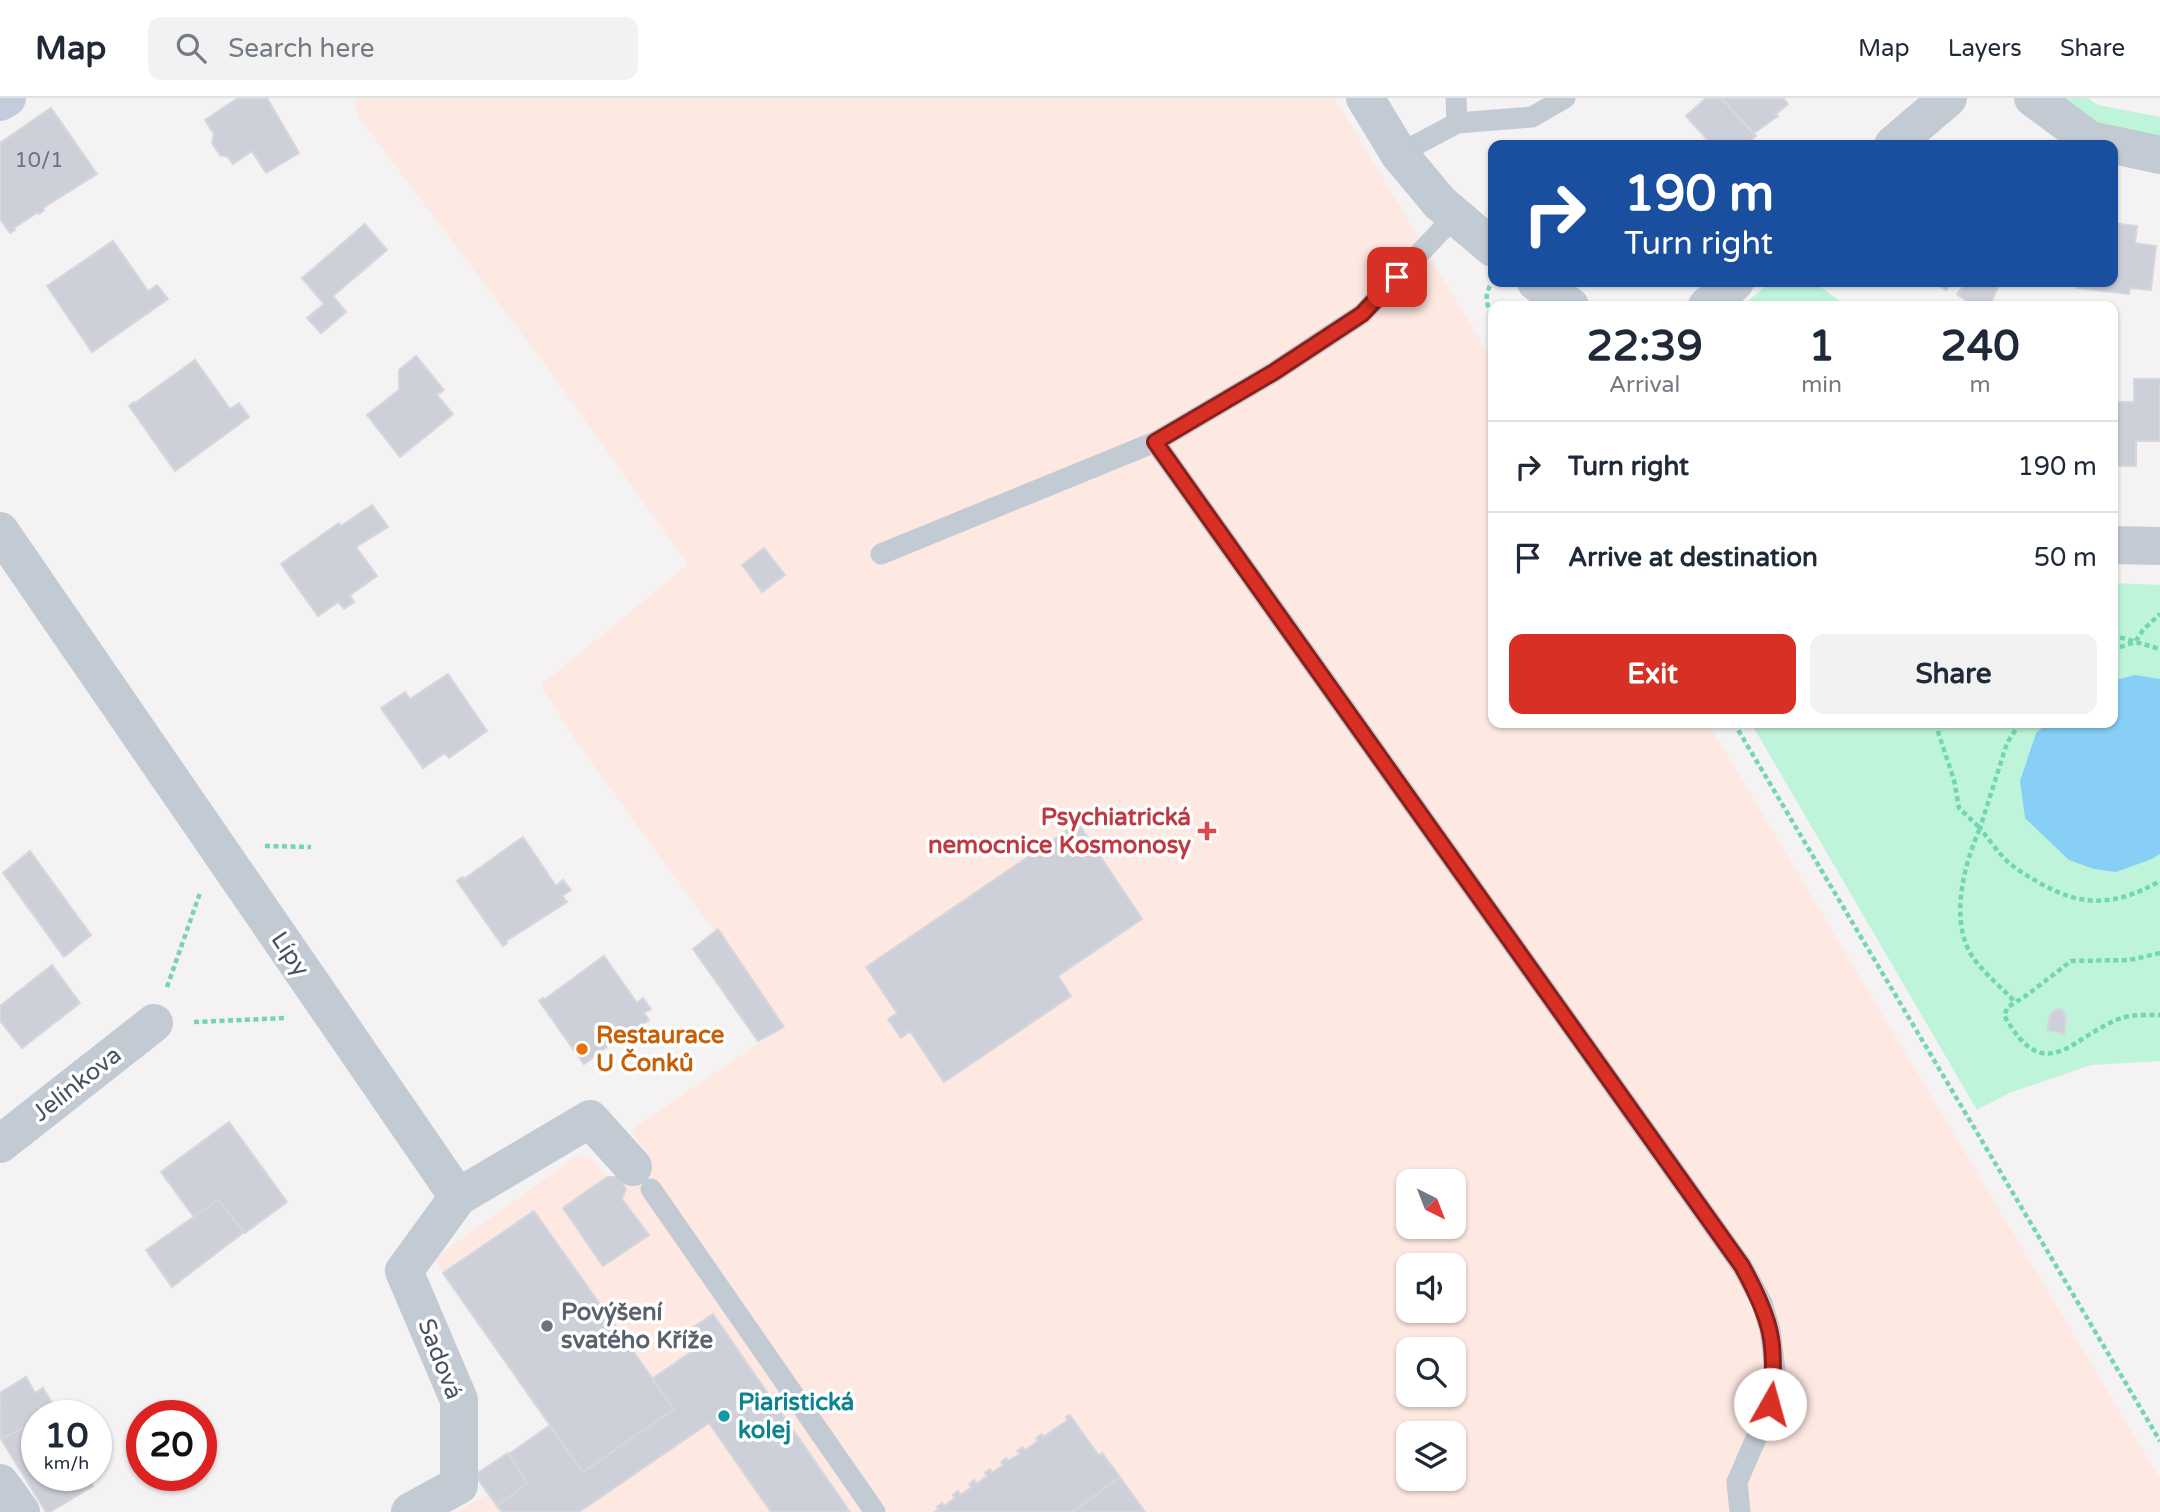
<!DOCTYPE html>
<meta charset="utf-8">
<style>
body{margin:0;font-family:"Varela Round",sans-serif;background:#f2f2f3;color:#1f2937;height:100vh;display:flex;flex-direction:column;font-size:26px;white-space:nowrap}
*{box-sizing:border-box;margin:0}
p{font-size:23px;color:#747a83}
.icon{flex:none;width:38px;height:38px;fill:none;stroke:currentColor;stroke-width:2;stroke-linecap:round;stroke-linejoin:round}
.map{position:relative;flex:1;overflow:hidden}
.details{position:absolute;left:1488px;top:203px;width:630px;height:427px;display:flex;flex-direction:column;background:#fff;border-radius:14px;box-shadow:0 2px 5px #0004}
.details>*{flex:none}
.hud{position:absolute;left:1488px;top:42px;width:630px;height:147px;border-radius:14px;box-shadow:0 2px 5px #0004;background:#1a4fa0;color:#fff;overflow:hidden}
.needle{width:46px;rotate:138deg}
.tools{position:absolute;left:1396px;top:1071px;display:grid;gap:14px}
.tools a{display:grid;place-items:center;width:70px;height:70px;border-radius:14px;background:#fff;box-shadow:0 2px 5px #0004;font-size:35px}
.speed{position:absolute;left:21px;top:1302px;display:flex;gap:14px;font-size:35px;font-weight:700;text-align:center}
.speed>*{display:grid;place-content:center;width:91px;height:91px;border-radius:50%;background:#fff;box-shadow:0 2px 5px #0004;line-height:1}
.speed small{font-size:18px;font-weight:400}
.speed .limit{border:10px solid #d22;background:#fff;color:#111}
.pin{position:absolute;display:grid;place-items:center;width:60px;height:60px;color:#fff;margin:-30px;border-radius:14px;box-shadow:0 4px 10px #0006}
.me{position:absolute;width:77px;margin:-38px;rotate:7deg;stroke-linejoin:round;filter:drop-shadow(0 0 5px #0008)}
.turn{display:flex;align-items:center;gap:24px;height:147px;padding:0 21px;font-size:32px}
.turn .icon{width:91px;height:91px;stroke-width:2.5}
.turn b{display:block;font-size:49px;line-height:60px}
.eta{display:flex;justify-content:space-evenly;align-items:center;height:119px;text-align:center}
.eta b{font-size:42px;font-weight:700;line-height:49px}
.action{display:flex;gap:14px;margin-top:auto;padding:14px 21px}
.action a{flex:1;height:80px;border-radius:14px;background:#d93025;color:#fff;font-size:28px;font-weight:700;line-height:80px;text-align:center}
.action a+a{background:#f2f2f3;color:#1f2937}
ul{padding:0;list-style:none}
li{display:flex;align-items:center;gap:21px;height:91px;padding:0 21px;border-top:2px solid #e0e1e3}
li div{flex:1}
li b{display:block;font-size:26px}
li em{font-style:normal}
header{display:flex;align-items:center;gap:42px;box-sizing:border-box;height:98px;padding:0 35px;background:#fff;border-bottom:2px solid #e0e1e3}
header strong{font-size:33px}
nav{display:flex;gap:38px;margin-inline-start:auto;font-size:24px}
.search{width:490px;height:63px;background:#f2f2f3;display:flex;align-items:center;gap:18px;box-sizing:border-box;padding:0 24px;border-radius:14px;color:#747a83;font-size:26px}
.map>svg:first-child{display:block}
.medical{fill:#fee8e2;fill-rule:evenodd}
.green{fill:#bef4da}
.water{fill:#87cff5}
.building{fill:#cdd0d8;stroke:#d5d7de;stroke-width:2}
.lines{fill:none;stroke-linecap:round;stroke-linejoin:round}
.path{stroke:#72d6b2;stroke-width:4.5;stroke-dasharray:5 3.5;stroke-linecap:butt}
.lane{stroke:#c2cad4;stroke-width:21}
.street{stroke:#c2cad4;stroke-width:38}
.secondary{stroke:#c3ccdc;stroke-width:38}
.route-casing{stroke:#8d1f18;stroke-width:18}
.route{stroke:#d93025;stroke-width:12}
.health-dot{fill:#e0444e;stroke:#fff;stroke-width:2.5}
.food-dot{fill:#e8710a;stroke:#fff;stroke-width:2.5}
.worship-dot{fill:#6b7280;stroke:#fff;stroke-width:2.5}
.culture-dot{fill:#0f9aa8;stroke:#fff;stroke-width:2.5}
.labels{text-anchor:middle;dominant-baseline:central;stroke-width:7;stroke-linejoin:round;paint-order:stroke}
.number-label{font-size:21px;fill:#687280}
.health-label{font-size:24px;font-weight:bold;fill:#be3a42;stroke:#fff;text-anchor:end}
.street-label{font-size:24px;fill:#475262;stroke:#fff}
.food-label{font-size:24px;font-weight:bold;fill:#c56008;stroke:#fff;text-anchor:start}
.worship-label{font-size:24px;font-weight:bold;fill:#5b616d;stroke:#fff;text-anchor:start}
.culture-label{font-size:24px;font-weight:bold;fill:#0d838f;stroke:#fff;text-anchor:start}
</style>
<header>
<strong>Map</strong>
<div class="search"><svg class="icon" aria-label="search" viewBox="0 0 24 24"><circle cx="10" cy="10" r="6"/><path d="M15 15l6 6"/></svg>Search here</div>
<nav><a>Map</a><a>Layers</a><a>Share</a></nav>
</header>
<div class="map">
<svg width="2160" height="1414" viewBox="0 0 2160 1414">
<rect width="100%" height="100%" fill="#f4f2f2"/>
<path class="medical" d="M355,0H1335L1493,264V625H1708L2160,1381V1414H456L488,1397L475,1377L549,1328L434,1161L575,1059L584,1058L592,1060L607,1079H619L648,1058L631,1032L784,928L718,831L714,833L571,636L541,587L688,467L545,266L358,18ZM1409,1083H1454V1129H1409ZM1409,1167H1454V1213H1409ZM1409,1251H1454V1297H1409ZM1409,1335H1454V1381H1409Z"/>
<path class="green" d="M2062,0H2088L2098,7L2160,19V41L2093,24Z
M1771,184H1813L1847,208H1742Z
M2112,485L2160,487V963L2091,967L2009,995L1977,1012L1751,625H2112Z"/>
<path class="water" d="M2135,577L2160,581V756L2152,761L2116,774L2094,771L2069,762L2025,720L2020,683L2036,635L2048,625H2112V583Z"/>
<path class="building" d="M238,0H267L299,55L266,75L252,53L233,66L228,59L220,57L212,45L214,36L205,22Z
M1706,0H1721L1756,38L1745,47H1712L1686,18Z
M1722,0H1783L1788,6L1776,16L1778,18L1753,36Z
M51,10L97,76L43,110L44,112L39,116L38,114L14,130L15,132L10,135L0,121V45Z
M2112,125L2137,128L2135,145L2156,148L2151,192L2130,190L2129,196L2077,190L2078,184H2112Z
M365,126L387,152L333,198L346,214L321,235L307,220L324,206L302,180Z
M113,143L148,193L157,187L168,201L92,254L47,188Z
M1935,184H1952L1946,192Z
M1964,184H2000L1990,208H1974L1957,196L1966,185Z
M416,258L444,292L437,297L453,316L400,359L367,317L399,292V272Z
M195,262L230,311L239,305L249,319L175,373L129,308L134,304L135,305Z
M2134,281H2160V343H2136V368H2112V304H2134Z
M372,407L388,429L356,449L377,478L350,497L354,504L344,511L338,504L318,518L281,466L339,425L341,428Z
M764,450L785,477L762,494L742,467Z
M448,576L487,633L449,660L445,655L423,670L381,610L405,594L410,601Z
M1078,725L1142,821L1058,878L1071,898L944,984L910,933L901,940L888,921L897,915L866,869Z
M523,739L556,788L563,782L571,792L562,798L567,804L506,843L507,845L503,848L457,783L462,779L464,781Z
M30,753L91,837L64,859L3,775Z
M718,831L784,929L758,943L693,851Z
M604,858L637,905L643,900L651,911L644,915L649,922L613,946L612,945L584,966L539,903L543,900L545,901Z
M52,867L80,905L22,950L0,923V908Z
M2060,911L2064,913L2066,920L2064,936L2047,932L2050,917L2055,912Z
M229,1024L287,1104L245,1135L218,1102L194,1119L161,1074Z
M607,1079H618L626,1091L622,1101L649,1137L603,1168L563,1110Z
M218,1102L244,1134L172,1189L146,1152Z
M534,1113L674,1311L583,1374L443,1175Z
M713,1216L850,1414H771L709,1325L579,1414H502L497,1408L527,1385L509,1356L549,1328L583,1374L674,1311L652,1281L691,1254L680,1238Z
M26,1279L35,1295L43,1290L56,1312L47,1318H37V1323L1,1341L0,1295Z
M1070,1317L1099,1358L1102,1355L1120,1379L1072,1414H935L939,1411L937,1409L942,1405L944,1408L955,1400L953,1397L958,1393L960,1397L972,1389L969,1386L974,1382L977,1386L987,1378L985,1375L990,1371L992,1375L1003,1367L1001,1364L1006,1360L1008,1363L1020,1356L1017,1353L1022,1349L1025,1352L1038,1343L1036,1340L1042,1336L1043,1339L1068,1322L1066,1319Z
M37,1323V1377H86L93,1388L50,1414H46L1,1341Z
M508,1355L527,1385L497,1408L475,1377Z
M1120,1379L1145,1414H1072Z"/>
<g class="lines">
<path class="path" d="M1490,188C1484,198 1487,210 1493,219
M2112,537L2160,551
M2112,552L2135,544L2143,532L2160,516
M1734,625L2160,1343
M1935,625L1954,682L1959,710L1980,730C1964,767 1948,824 1974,861C1986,877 2002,890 2015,904
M2020,625L2007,645L1980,730C1987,739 1995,750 2003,759C2013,770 2026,777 2038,784C2082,810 2116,808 2160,783
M265,748L311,749
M2160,855L2130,862L2071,863L2027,897L2008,909L2004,917C2046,993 2073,936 2122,920C2134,916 2148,917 2160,917
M167,889L200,795
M194,924L286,920"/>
<path class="lane" d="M1456,0L1457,25
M1399,56L1457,25L1532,19L1565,0
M1155,344L1742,1168L1762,1205L1770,1232L1775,1271L1771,1306L1737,1384L1740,1414
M881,456L1155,344L1274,274L1362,216L1455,118
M651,1091L875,1414"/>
<path class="street" d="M1365,0L1399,56L1440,105L1493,150
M2033,0L2090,42L2160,57
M1893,47L1948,0
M1536,184L1570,208
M1707,208L1735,184
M0,433L458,1099
M2112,447L2160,448
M0,1046L154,925
M0,1385L21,1414
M410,1414L459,1387V1302L404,1173L458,1099L590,1021L633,1069"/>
<path class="secondary" d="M0,4L7,0"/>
</g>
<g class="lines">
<defs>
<path id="route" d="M1397,179L1362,216L1274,274L1155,344L1742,1168C1771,1221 1778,1246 1770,1306"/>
</defs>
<use href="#route" class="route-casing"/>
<use href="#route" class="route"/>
</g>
<path class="health-dot" d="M1203.5 722.5h7v7h7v7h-7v7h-7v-7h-7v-7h7z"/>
<circle class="food-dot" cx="582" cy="951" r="7"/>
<circle class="worship-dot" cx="547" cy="1228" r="7"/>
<circle class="culture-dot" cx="724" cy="1318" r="7"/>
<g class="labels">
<g class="number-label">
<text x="39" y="62">10/1</text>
</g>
<g class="health-label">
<text x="1191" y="719">Psychiatrická<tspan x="1191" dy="28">nemocnice Kosmonosy</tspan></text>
</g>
<g class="street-label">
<text transform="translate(290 856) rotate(56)">Lípy</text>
<text transform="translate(77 986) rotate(-38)">Jelínkova</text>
<text transform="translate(440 1261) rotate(69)">Sadová</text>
</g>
<g class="food-label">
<text x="596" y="937">Restaurace<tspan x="596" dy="28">U Čonků</tspan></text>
</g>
<g class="worship-label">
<text x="561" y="1214">Povýšení<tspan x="561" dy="28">svatého Kříže</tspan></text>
</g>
<g class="culture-label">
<text x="738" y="1304">Piaristická<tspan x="738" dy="28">kolej</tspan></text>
</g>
</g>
</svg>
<div class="tools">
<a><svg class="needle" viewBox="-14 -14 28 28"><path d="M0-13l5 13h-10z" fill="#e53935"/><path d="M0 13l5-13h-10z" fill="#747a83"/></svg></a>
<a><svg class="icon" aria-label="sound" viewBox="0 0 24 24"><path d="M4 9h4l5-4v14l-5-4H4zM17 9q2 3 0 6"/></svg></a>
<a><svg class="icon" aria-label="search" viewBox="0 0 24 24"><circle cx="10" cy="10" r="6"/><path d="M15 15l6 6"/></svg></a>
<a><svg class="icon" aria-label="layers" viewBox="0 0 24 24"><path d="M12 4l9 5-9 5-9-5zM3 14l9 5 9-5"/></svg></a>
</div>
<div class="speed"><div>10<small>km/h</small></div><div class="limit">20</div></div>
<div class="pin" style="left:1397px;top:179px;background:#d93025"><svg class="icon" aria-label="arrive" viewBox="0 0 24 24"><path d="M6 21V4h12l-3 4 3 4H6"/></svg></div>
<svg class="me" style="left:1770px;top:1306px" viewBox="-20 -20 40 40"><circle r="19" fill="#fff"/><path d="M0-13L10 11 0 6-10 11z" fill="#d93025"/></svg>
<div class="hud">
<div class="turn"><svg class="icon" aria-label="right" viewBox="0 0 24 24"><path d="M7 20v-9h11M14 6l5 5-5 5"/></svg><div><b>190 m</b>Turn right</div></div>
</div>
<section class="details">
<div class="eta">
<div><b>22:39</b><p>Arrival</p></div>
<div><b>1</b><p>min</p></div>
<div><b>240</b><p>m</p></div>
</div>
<ul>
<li><svg class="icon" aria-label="right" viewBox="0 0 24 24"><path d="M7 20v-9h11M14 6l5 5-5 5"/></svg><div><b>Turn right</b></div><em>190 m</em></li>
<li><svg class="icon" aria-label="arrive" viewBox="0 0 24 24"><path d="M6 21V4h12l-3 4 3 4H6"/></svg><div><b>Arrive at destination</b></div><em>50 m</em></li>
</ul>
<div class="action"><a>Exit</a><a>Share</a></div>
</section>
</div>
